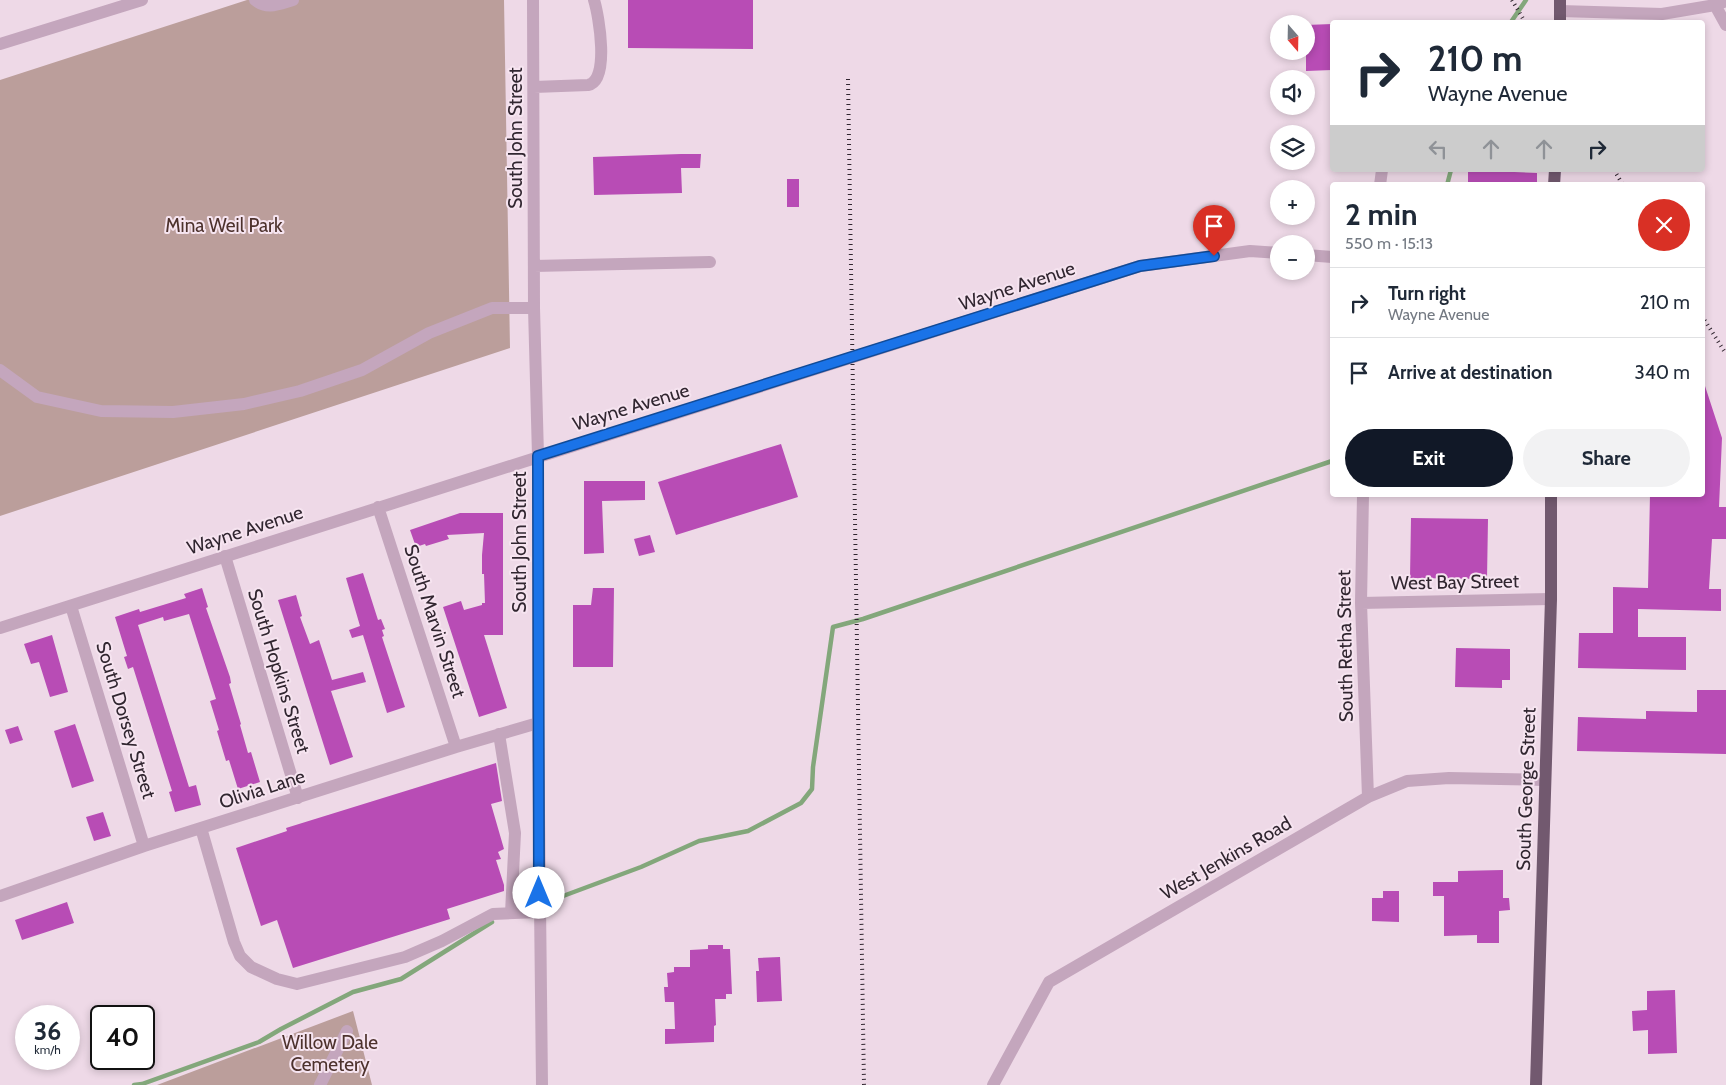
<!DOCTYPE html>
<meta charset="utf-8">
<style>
body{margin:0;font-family:Cabin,sans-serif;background:#f2f2f3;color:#1f2937;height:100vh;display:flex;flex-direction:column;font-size:19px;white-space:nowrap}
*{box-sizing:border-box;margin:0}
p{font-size:16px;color:#747a83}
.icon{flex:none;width:28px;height:28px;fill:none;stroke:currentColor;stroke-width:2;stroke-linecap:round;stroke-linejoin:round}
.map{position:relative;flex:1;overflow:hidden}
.side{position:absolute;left:1330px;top:182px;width:375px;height:315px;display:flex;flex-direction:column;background:#fff;border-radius:5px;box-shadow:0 2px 8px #0003}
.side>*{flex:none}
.hud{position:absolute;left:1330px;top:20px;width:375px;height:152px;border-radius:5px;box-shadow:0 2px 8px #0003;background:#fff;color:#1f2937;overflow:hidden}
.needle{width:32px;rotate:160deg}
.fabs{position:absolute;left:1270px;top:15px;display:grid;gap:10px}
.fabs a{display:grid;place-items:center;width:45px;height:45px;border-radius:50%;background:#fff;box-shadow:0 2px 8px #0003;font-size:25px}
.speed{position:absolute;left:15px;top:1005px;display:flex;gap:10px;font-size:25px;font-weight:700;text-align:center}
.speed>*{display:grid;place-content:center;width:65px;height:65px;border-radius:50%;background:#fff;box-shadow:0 2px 8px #0003;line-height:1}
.speed small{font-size:12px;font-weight:400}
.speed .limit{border:2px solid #111;border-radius:8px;background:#fff;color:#111}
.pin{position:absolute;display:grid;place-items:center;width:42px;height:42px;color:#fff;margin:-51px -21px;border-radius:50% 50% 50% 0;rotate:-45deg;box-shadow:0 0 5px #0007}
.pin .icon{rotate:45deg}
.me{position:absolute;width:55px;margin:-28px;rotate:0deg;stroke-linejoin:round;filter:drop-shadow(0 0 4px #0008)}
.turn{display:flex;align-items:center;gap:18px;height:105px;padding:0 15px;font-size:22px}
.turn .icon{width:65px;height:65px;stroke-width:2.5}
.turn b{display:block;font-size:35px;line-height:42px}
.lanes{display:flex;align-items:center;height:48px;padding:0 15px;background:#0003;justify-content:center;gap:25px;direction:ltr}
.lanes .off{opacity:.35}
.round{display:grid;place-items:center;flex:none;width:52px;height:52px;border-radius:26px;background:#f2f2f3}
.summary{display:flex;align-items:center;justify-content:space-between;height:85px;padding:0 15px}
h1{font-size:30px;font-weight:700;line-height:38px}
.primary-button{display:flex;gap:10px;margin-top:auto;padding:10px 15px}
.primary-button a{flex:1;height:58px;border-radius:30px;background:#111827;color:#fff;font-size:20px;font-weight:700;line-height:58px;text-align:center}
.primary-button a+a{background:#f2f2f3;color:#1f2937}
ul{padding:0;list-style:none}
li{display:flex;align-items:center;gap:15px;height:70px;padding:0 15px;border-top:1px solid #e0e1e3}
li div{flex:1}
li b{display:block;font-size:19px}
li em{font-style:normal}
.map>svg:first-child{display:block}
.green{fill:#bb9e9b}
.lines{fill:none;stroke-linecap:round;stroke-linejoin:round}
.stream{stroke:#83a77b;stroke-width:4.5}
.building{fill:#b84cb5}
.minor{stroke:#c4a6bd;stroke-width:12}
.major{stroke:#72596f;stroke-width:12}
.rail{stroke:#312630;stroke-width:4;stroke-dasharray:1 4;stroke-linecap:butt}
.route-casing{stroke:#114b97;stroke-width:12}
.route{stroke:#1a73e8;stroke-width:9}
.labels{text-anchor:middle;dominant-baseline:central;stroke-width:4;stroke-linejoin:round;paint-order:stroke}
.street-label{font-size:19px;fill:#312630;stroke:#f6e4f0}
.park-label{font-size:19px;fill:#4d322d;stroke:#f6e4f0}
</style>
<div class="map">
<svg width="1726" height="1085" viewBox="0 0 1726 1085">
<rect width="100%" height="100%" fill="#eed9e7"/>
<path class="green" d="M247,0H504L510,348L0,516V80Z
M353,1011L372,1085H157Z"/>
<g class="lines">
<path class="stream" d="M1511,22L1526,0
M1447,185L1451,170
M555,899L641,867L699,841L748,831L801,803L812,789L813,767L833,627L863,619L1332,461
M134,1085L142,1084L259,1042L281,1029L353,992L401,979L492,922"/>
</g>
<path class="building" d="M628,0H753V49L628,48Z
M1332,24V70L1306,71V25Z
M681,154H701L700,168H681L682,193L594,195L593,157Z
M1468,170L1537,173V185H1468Z
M787,179H799V207H787Z
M1702,386H1705L1722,438L1719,507H1726V539H1712L1709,589H1721V611L1638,609V637H1686V670L1578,668L1579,633H1613V587L1648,588L1650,495H1702Z
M781,444L798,497L676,535L658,482Z
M584,481H645V500L602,501L604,553L584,554Z
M460,513H503V635H484L507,708L479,717L443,607L461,601L464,610L482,605V603H485L484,574H482V555L484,533L447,535L449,539L426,546L425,544L416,547L410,530Z
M1411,518L1488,519L1487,579L1410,578Z
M650,535L655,552L639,556L634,539Z
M363,573L378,620L381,619L385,629L382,630L384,636L382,637L405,707L387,713L363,635L352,638L349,630L360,626L346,578Z
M202,588L208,607L206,608L230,677L231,683L229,684L241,724L240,725L248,753L251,752L260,782L238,789L229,760L226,761L217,731L219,730L210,701L216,699L189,614L164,621L163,617L138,625L189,787L196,785L201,805L175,812L169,792L172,791L133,667L128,669L124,657L127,656L115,617L139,609L140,612L186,598L184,594Z
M593,588H614L613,667H573V605H591Z
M296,595L302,616L300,617L310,644L319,640L332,680L363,672L366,682L331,691L353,757L330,765L278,600Z
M52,635L68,692L50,697L39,662L31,664L24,644Z
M1456,648L1510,649V680H1502V688L1455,687Z
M1697,690H1726V754L1577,751L1578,717L1646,719V711L1697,712Z
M75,724L94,781L72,788L54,731Z
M18,726L23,740L10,744L5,730Z
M496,763L502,801L491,804L504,849L498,852L501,859L496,860L504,885V891L447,909L450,919L293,968L277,920L261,926L236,848L287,831L286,828Z
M103,812L111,836L94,841L86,817Z
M1503,870V898H1509L1510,910L1499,911V943H1477V935L1444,936V896H1433V882H1458V871Z
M1383,891H1399V922L1372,921V898H1383Z
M67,902L74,923L22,940L15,920Z
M708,945H723V949H730L732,994H726V999H715L716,1025L714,1026V1042L665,1044V1029H675L674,1002H665L664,987H668L667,973L674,972V967H690V950L708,949Z
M780,957L782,1001L757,1002L756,971H759L758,958Z
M1675,990L1677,1053L1648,1054V1030L1633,1031L1632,1011L1647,1010V991Z"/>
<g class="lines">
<path class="minor" d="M255,0C267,10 279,4 293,0
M533,0L534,308L538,456V723L542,1085
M1715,5L1726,25
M1560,11L1662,14L1715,5L1726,1
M0,44L142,0
M534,87L588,85C610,81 599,16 594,0
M1380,185L1382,170
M1306,255L1332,257
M534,266L710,262
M0,370L37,397L101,411L173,412L244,404L300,391L362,370L429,333L492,308H534
M1363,495L1361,603L1368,797
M378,507L456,747
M225,556L298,798
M1361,603L1551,599
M71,606L144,846
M0,628L1140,266L1250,251L1279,253
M499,734L515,833L511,913
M201,828L234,942L240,956L251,967L277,979L297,984L405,957L442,941L493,914L539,912
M0,896L144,846L456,747L538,723
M320,1085L347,1031
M993,1085L1049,982L1368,797L1407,781L1449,778L1545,780"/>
<path class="major" d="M1560,22V0
M1554,185L1555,170
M1536,1085L1551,599V495"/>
<path class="rail" d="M1512,0L1525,22
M848,79L864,1085
M1614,170L1623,185
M1702,316L1726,354"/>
</g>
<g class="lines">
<defs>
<path id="route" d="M539,893L538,456L1140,266L1214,256"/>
</defs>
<use href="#route" class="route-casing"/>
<use href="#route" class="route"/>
</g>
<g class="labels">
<g class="street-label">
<text transform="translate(515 138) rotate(-90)">South John Street</text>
<text transform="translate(1017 286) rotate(-18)">Wayne Avenue</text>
<text transform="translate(631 407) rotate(-17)">Wayne Avenue</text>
<text transform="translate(245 530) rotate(-18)">Wayne Avenue</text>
<text transform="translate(519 542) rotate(-90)">South John Street</text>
<text transform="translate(1455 582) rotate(-1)">West Bay Street</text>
<text transform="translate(435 621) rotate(72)">South Marvin Street</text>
<text transform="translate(1345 646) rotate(-91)">South Retha Street</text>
<text transform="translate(279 671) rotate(73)">South Hopkins Street</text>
<text transform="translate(126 720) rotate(73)">South Dorsey Street</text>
<text transform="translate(262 789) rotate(-18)">Olivia Lane</text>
<text transform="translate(1526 789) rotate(-88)">South George Street</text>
<text transform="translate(1226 858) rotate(-30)">West Jenkins Road</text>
</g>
<g class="park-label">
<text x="224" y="225">Mina Weil Park</text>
<text x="330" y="1042">Willow Dale<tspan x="330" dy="22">Cemetery</tspan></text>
</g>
</g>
</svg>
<div class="fabs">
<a><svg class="needle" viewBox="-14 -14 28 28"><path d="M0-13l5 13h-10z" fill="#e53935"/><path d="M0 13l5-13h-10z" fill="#747a83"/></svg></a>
<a><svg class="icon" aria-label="sound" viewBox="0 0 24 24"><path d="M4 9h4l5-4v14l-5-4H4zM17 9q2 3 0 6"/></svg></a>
<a><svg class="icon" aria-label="layers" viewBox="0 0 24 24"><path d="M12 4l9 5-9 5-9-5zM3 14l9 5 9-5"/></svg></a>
<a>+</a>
<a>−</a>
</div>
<div class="speed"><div>36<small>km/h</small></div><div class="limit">40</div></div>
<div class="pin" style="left:1214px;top:256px;background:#d93025"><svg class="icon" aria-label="arrive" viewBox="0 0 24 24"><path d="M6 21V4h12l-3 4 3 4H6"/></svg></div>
<svg class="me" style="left:539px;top:893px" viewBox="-20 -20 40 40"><circle r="19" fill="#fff"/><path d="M0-13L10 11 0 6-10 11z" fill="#1a73e8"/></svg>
<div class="hud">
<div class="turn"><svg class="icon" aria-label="right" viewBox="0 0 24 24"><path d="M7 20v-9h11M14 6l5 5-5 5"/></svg><div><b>210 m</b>Wayne Avenue</div></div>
<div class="lanes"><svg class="icon off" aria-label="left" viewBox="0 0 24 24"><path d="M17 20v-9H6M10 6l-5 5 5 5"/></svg><svg class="icon off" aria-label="ahead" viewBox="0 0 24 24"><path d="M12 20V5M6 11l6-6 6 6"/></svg><svg class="icon off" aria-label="ahead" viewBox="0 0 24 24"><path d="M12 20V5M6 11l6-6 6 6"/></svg><svg class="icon" aria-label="right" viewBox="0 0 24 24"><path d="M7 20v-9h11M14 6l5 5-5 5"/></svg></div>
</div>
<section class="side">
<div class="summary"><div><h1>2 min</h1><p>550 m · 15:13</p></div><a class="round" style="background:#d93025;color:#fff"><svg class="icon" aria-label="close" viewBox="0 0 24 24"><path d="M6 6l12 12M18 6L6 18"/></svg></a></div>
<ul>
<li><svg class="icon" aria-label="right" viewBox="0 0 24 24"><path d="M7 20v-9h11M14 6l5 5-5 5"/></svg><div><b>Turn right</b><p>Wayne Avenue</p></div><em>210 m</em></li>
<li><svg class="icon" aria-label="arrive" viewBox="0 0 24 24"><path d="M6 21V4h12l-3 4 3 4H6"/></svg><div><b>Arrive at destination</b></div><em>340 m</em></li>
</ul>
<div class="primary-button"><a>Exit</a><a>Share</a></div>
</section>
</div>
